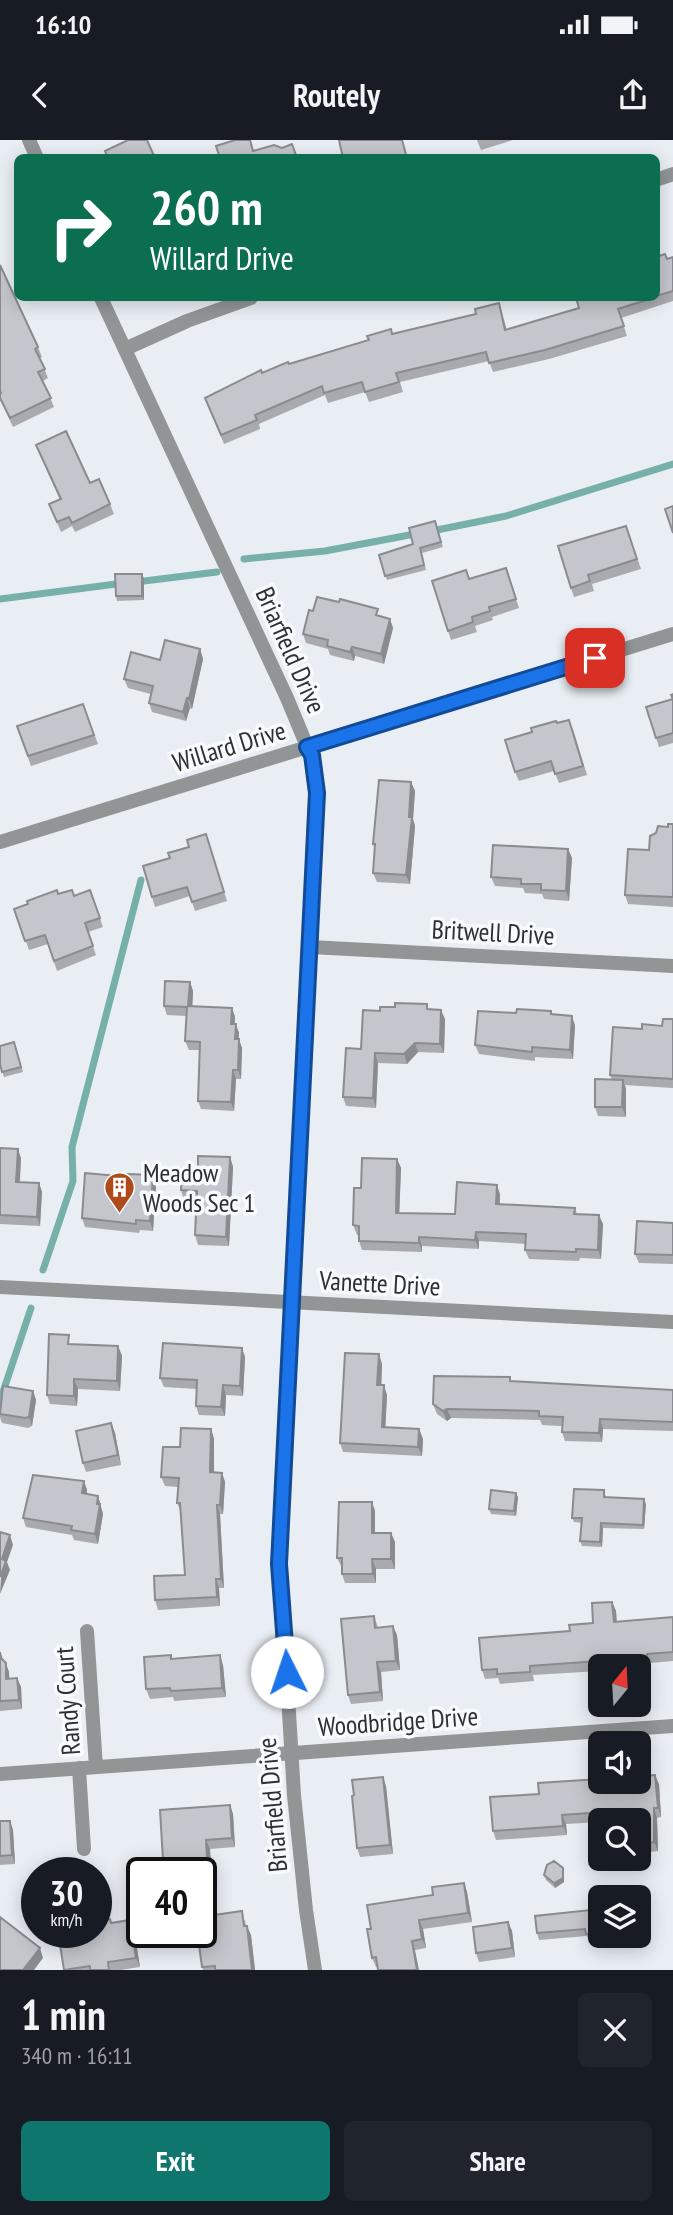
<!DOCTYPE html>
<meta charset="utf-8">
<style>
body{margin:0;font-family:"PT Sans Narrow",sans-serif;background:#20242c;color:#f1f3f6;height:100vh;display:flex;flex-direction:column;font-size:26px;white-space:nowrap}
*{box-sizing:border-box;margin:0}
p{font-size:23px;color:#9ea1a6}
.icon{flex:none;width:38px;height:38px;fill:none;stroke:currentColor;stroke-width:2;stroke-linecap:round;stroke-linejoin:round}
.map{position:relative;height:1830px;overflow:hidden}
.panel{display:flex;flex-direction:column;background:#171b24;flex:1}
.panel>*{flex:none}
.hud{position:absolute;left:14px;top:14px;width:646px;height:147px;border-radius:10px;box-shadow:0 4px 18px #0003;background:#0b6e4f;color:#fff;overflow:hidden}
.needle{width:46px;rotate:18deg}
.fabs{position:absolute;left:588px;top:1514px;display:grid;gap:14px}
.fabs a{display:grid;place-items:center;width:63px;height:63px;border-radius:10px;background:#171b24;box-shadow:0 4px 18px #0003;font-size:35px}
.speed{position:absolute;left:21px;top:1717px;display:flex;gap:14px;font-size:35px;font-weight:700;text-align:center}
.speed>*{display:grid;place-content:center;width:91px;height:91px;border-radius:50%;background:#171b24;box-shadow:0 4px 18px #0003;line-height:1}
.speed small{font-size:18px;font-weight:400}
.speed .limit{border:4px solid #111;border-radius:10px;background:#fff;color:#111}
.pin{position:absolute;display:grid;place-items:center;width:60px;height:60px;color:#fff;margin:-30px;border-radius:14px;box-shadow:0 4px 10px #0006}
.me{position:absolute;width:77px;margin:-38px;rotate:356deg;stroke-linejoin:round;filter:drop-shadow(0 0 5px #0008)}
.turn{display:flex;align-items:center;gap:24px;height:147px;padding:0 21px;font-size:32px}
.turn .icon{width:91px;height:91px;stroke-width:2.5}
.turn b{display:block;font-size:49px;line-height:60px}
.round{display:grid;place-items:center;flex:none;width:74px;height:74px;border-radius:10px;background:#20242c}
.summary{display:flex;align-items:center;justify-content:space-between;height:119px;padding:0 21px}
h1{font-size:42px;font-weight:800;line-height:52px}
.action{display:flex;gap:14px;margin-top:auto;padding:14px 21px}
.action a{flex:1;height:80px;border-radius:10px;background:#0f766e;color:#fff;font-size:28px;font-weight:800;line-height:80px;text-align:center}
.action a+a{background:#20242c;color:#f1f3f6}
.status{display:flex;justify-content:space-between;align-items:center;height:49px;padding:0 35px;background:#171b24;direction:ltr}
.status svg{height:19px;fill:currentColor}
header{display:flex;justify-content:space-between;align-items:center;height:91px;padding:0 21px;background:#171b24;font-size:32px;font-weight:800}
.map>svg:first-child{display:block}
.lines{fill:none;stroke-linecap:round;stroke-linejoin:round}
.stream{stroke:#77b0a9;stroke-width:7}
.minor{stroke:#919596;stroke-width:14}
.tertiary{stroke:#919596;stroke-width:14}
.wall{fill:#a9aab0}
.shaded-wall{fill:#8a8b90}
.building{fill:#c5c6cd;stroke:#8a8b90;stroke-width:2}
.route-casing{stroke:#114b97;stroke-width:18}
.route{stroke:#1a73e8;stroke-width:12}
.labels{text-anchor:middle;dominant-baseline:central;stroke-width:7;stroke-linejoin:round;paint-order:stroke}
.street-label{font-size:26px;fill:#2d2f31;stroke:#f7fbfe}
.poi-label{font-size:26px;fill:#2d2f31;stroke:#f7fbfe;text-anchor:start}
</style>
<div class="status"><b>16:10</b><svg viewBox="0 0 49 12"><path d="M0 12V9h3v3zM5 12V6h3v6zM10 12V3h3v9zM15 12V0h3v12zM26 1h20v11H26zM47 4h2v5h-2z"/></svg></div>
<header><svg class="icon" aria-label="back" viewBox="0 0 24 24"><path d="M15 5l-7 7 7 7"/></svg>Routely<svg class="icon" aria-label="share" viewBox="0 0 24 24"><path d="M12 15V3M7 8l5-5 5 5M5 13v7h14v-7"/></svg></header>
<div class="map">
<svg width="673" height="1830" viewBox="0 0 673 1830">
<rect width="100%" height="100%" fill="#e8eef4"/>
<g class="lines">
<path class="stream" d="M432,391L506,376L673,324
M244,419L325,411L420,393
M136,442L217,432
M0,459L124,443
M43,1130L73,1041L72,1007L141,740
M0,1261L31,1168"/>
<path class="minor" d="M656,40L673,34
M125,209L187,181L251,158
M0,702L673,494
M310,807L673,826
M0,1147L673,1182
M87,1491L96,1627
M79,1628L84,1709
M0,1634L673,1586"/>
<path class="tertiary" d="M29,0L37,18
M101,158L287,558L311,616L316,638L291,1209L280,1424L294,1655L306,1770L315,1830"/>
</g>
<path class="wall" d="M477,0H513L481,10Z
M656,117L667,119L673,117V161L621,178L627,196L549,219L493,232L489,221L400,242L403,252L369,262L365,252L328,263L325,255L259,284L260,289L224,304L205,258L262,233L289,224L392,194L476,174L499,163L507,190L579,168L576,158H656Z
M0,125L38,207L42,217L40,218L48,238L43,241L54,267L13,287L0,259Z
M36,305L90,343L110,364L114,374L75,392L72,386L61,392L49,364L60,360Z
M435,381L443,407L422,413L426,430L387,440L379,415L413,404Z
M626,386L641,429L592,444L594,451L574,457L571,448Z
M506,428L519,468L492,477L493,480L475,486L477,492L451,500L448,491L469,439Z
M142,434L144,439V460L117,461L116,456Z
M313,471L380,476L390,479L393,488L384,524L355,516L354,521L330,515L328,509L306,503L303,494Z
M200,509L203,519L192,569L190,568L186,581L152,572L149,563L151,554L128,548L124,539L160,520Z
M673,554V603L659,607L656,598L673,559Z
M83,564L98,604L31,626L17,586Z
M557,583L573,589L587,635L559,643L554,631L519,641L515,632Z
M411,642L415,651L413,679L415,686L410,744L377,742L373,733L375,710L373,704Z
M673,684V767L628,764L625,755L649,710L668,687Z
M206,694L227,761L195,771L190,756L155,767L152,757L170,718L189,707Z
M568,709L572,718L569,761L544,759L542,754L525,753L523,748L495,746L491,737Z
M90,750L103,787L88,792L96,815L57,831L48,804L29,810L14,769L58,754L74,756Z
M190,842L193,851L192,866L232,868L235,877V884L239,893L238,899L242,908L241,939H236L234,971L201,969L198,961L200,910H189L185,901L187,876L167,875L164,866Z
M429,869L445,879L444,913L418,912L407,924L378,923L376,968L346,966L343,957L361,909L380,871Z
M551,871L553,875L575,885L573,919L535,917V921L479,914L475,905L516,873Z
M673,879V948L625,945L626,949V977L598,976L595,967L612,940L610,935L642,889L662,886Z
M16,907L23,932L4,937L0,924Z
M0,1008L21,1018L20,1042L39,1043L42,1052L40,1086L0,1084Z
M230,1017L233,1027L229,1106L198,1105L195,1095L196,1060H184L181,1050L198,1029Z
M397,1019L401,1028L399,1073L455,1074L500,1054V1064L575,1068L577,1074L603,1084L601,1119L580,1118L579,1121L529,1119L525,1110L526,1104L479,1101V1109L422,1106V1112L362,1110L359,1101V1095H357L353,1085L361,1048Z
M128,1037L156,1045L153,1091L140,1090L139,1093L85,1087L82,1078Z
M673,1083V1124L639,1123L635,1114Z
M72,1205L118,1206L122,1216L120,1251L78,1249L77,1266L50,1264L47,1255Z
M242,1208L245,1217L243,1256L226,1255L225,1276L199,1275L196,1266L197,1249L164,1247L160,1238Z
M382,1224L381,1245L387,1255L385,1287L419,1289L423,1299L422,1316L343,1312L340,1303Z
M511,1241L673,1250V1291L603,1289L602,1302L565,1301L562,1292V1286L542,1285L540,1280L451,1278L447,1281L437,1274L433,1264Z
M33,1251L36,1260L32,1286L28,1288L2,1283L0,1277V1267Z
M111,1283L115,1293L121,1325L86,1332L83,1323Z
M211,1289L214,1299V1333H222L225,1342L223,1374H220L224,1448H219L220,1466L158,1470L155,1460L185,1435L181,1372L177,1363L178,1347L165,1346L161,1337L180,1307Z
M84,1341L87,1350V1354L98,1356L103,1374L98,1404L74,1400L72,1395L26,1387L23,1378Z
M606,1355V1357L646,1364L644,1389L603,1388L602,1407L582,1406L580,1401L582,1383L574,1382L572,1378Z
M518,1357L516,1376L491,1374L489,1369Z
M372,1362L375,1371V1393H391L395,1402V1429H376V1443H345L342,1434V1428L337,1418Z
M612,1462L616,1471L617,1482L673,1477V1521L650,1523V1527L639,1528V1526H600V1531L533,1535L534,1541L500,1544L498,1538L485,1539L482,1530L570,1491L593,1483Z
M374,1476L378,1487L397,1495L400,1530L381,1532L383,1561L351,1564L348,1555Z
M0,1512L9,1532V1539L17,1538L21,1547L22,1569L0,1571Z
M171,1515L172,1519L223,1525L226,1557L174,1561L173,1557L150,1559L146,1549Z
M659,1644L661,1677L657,1678L658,1711L639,1713V1680H600V1682L566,1684L567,1695L496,1700L493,1691L539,1654Z
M386,1646L393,1714L360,1717L357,1708Z
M230,1665L233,1674L235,1707L210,1709L211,1727L167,1730L163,1720Z
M0,1681H10L13,1690L15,1724L0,1725Z
M564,1733V1742L555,1748L546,1740L544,1735Z
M464,1743L467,1752L472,1782L423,1789L426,1808L415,1810L376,1827L372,1818L371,1789L433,1755Z
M639,1767L641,1773L643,1796L589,1802L587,1796L539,1800L537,1793L600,1769V1796H639Z
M110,1779L112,1783L134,1790L140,1827L121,1830H64L96,1792Z
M245,1780L246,1786L251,1795L255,1830H203L202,1827L211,1803Z
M508,1782L512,1791L515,1817L479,1822L476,1813Z"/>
<path class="shaded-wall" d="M142,434L144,439V460L142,456Z
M390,479L393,488L384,524L381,514Z
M352,507L355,516L354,521L350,512Z
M200,509L203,519L192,569L189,559Z
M187,558L190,568L186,581L183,572Z
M411,642L415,651L413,679L415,686L410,744L406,735Z
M568,709L572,718L569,761L566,751Z
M190,842L193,851L192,875L188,866Z
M232,868L235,877L234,893L231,884Z
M441,870L445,879L444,913L440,904Z
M572,876L575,885L573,919L570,910Z
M236,884L239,893L238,908L235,899Z
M239,899L242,908L241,939L238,930Z
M415,903L418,912L407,924L404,914Z
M375,913L378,923L376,968L373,958Z
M233,930L236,939L234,971L231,962Z
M623,940L626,949V977L622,967Z
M18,1009L21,1018L19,1051L16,1042Z
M230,1017L233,1027L229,1106L226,1097Z
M397,1019L401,1028L399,1082L396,1073Z
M153,1035L156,1045L153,1091L150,1081Z
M39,1043L42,1052L40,1086L37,1077Z
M497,1045L500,1054L499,1074L496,1064Z
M599,1075L603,1084L601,1119L598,1110Z
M476,1092L479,1101V1109L475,1100Z
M419,1097L422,1106V1112L419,1103Z
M118,1206L122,1216L120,1251L117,1241Z
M242,1208L245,1217L243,1256L240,1246Z
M379,1214L382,1224L381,1254L377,1245Z
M74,1239L78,1249L77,1266L74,1256Z
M223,1245L226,1255L225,1276L221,1267Z
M384,1245L387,1255L385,1296L382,1287Z
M33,1251L36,1260L32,1286L29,1277Z
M447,1269L451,1278L447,1281L443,1271Z
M600,1279L603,1289L602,1302L599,1293Z
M111,1283L115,1293L121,1325L118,1315Z
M211,1289L214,1299V1342L210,1332Z
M419,1289L423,1299L422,1316L418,1307Z
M222,1333L225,1342L223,1374L220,1365Z
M84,1341L87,1350L86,1363L82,1353Z
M516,1353L518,1357L516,1376L514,1371Z
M98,1356L103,1374L98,1404L95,1394Z
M644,1359L646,1364L644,1389L643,1385Z
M372,1362L375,1371V1402L372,1393Z
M217,1365L220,1374L224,1448L221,1439Z
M601,1383L603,1388L602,1407L600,1402Z
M391,1393L395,1402V1429L391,1419Z
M10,1395L13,1405L7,1422L10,1430L0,1454L2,1419Z
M372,1419L376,1429V1443L373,1434Z
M216,1439L219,1448L220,1466L217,1457Z
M612,1462L616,1471L617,1491L614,1482Z
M393,1486L397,1495L400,1530L396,1521Z
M220,1515L223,1525L226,1557L222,1548Z
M377,1522L381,1532L383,1561L380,1552Z
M6,1523L9,1532L10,1548L6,1539Z
M17,1538L21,1547L22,1569L19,1560Z
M655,1635L659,1644L661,1677L658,1668Z
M383,1637L386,1646L393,1714L390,1705Z
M230,1665L233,1674L235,1707L232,1698Z
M654,1668L657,1678L658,1711L654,1702Z
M562,1675L566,1684L567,1695L563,1686Z
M10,1681L13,1690L15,1724L12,1715Z
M206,1700L210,1709L211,1727L207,1718Z
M563,1728L564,1733V1742L555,1748L554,1743Z
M464,1743L467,1752L472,1782L468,1773Z
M639,1767L641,1773L643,1796L640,1789Z
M130,1780L134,1790L140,1827L136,1818Z
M419,1780L423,1789L426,1808L422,1799Z
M508,1782L512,1791L515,1817L512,1808Z
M247,1786L251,1795L255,1830H252Z
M412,1801L415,1810L419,1830H417Z
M40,1808L43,1818L34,1830H23Z"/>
<path class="building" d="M128,0H147L155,18H108L105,11Z
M235,0H250L253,11L274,5L282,8L292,4L297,18H220L216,6Z
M339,0H402L407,18H343Z
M665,114L667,119L673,117V151L656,156V117Z
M0,125L38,207L35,209L45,229L38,232L51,258L10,278L0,258V254L1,253L0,251Z
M576,158H653L618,169L624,186L545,210L489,223L486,212L396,233L399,242L365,252L362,242L324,253L322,246L255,275L257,280L221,295L205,258L261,230L262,233L288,222L289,224L369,200L367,196L391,189L392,194L476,174L475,169L499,163L505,190L579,168Z
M66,291L90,343L99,339L110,364L72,383L69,377L57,382L49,364L61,359L36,305Z
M673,366V393L665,369Z
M435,381L441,402L420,408L424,425L385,436L379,415L413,404L409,388Z
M626,386L637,419L588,435L590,441L571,448L558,406Z
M506,428L516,459L489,467L490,471L472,477L473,482L448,491L432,441L466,430L469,439Z
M115,434H142V456H116Z
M317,457L339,462L340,459L378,469L376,475L390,479L381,514L352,507L350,512L327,506L328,500L303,494L309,470L313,471Z
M165,500L200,509L189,559L187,558L183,572L149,563L153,546L124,539L131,512L160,520Z
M673,554V593L656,598L646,567L673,559L671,555Z
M83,564L94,595L28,616L17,586Z
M569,580L583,626L555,634L551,621L515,632L505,600L532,592L531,588L556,581L557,583Z
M379,640L411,642L409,677H412L406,735L373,733L375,704H373Z
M668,684H673V757L625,755L628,709L649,710L650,696L656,693L658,686L668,687Z
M206,694L224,752L192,762L187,747L152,757L143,726L170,718L168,713L189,707L187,700Z
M493,705L568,709L566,751L541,750V744H521V739L491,737Z
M57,750L58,754L72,750L74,756L90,750L100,778L85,783L93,806L54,821L45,795L25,801L14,769L28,764L27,761Z
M165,841L190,842L188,866L232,868L231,884H236L235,899H239L238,930H233L231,962L198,961L200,902L185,901L187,867L164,866Z
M395,863L427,864V869L441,870L440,904L415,903L404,914L375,913L373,958L343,957L346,908L361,909L363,870L380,871V867H395Z
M517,869L551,871V874L572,876L570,910L532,907V912L475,905L478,871L516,873Z
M663,879H673V939L610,935L613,887L642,889V884L662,886Z
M14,902L21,927L2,932L0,924V906Z
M595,939L623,940L622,967H595Z
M0,1008L18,1009L16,1042L39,1043L37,1077L0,1075Z
M198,1016L230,1017L226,1097L195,1095L197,1051L181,1050L182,1028L198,1029Z
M362,1018L397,1019L396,1073L455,1074L457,1042L497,1045L496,1064L575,1068L574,1074L599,1075L598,1110L576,1109V1112L525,1110L526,1094L476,1092L475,1100L419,1097V1103L359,1101V1086L353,1085L354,1048H361Z
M85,1033L128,1037V1034L153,1035L150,1081L136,1080V1084L82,1078Z
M637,1081L673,1083V1115L635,1114Z
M49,1194L69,1195L68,1204L118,1206L117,1241L74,1239V1256L47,1255Z
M163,1203L242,1208L240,1246L223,1245L221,1267L196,1266L197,1240L160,1238Z
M345,1213L379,1214L377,1245H384L382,1287L419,1289L418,1307L340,1303Z
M434,1236L510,1237V1241L673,1250V1282L600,1279L599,1293L562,1292L563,1277L539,1276V1271L447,1269L443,1271L433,1264Z
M3,1246L33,1251L29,1277L25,1278L0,1274Z
M111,1283L118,1315L83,1323L76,1291Z
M181,1288L211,1289L210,1332L222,1333L220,1365H217L221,1439H216L217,1457L155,1460L154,1436L185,1435L180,1363H177L179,1338L161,1337L163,1307H180Z
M33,1335L84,1341L82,1353L98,1356L97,1364H100L95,1394L71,1390L72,1386L23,1378Z
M574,1349L604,1350V1357L644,1359L643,1385L601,1383L600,1402L580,1401L582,1378H572Z
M491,1350L516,1353L514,1371L489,1369Z
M339,1362H372V1393H391V1419H372L373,1434H342V1418H337Z
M0,1392L10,1395L2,1419L6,1421L0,1437Z
M612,1462L614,1482L673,1477V1512L647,1514V1518L625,1519L626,1523L599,1525L598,1521L530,1526V1532L497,1534V1529L482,1530L479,1498L570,1491L569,1485L593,1483L592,1463Z
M374,1476L375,1488L393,1486L396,1521L377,1522L380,1552L348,1555L341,1479Z
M0,1512L1,1518L6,1523V1539L17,1538L19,1560L0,1561Z
M171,1515V1519L220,1515L222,1548L171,1551L170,1548L146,1549L144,1517Z
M655,1635L658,1668H654V1702L639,1704V1680H618L617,1671L562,1675L563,1686L493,1691L490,1657L539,1654L538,1643L600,1639V1642H639V1636Z
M383,1637L390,1705L357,1708L352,1656L354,1655L352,1640Z
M230,1665L232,1698L206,1700L207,1718L163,1720L160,1670Z
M0,1681H10L12,1715L0,1716Z
M554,1721L563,1728V1738L554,1743L544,1735L547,1725Z
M464,1743L468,1773L419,1780L422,1799L412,1801L417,1830H378L376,1817L372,1818L367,1789H371L367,1765L433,1755L432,1747Z
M600,1769V1793L586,1794L585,1789L537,1793L535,1776Z
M242,1771L244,1786H247L252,1830H215V1826L202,1827L199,1805L211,1803L207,1776Z
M0,1777L40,1808L23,1830H0Z
M110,1779L111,1783L130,1780L136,1818L108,1822L109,1830H90V1826L64,1830L58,1792H96V1781Z
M508,1782L512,1808L476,1813L473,1787Z"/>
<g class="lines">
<defs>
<path id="route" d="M287,1532L279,1424L317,653L312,615L307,607L595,518"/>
</defs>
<use href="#route" class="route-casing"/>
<use href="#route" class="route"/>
</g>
<defs>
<symbol id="building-pin" viewBox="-11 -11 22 30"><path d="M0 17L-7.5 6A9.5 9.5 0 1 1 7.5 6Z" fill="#af4a1a" stroke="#f7fbfe"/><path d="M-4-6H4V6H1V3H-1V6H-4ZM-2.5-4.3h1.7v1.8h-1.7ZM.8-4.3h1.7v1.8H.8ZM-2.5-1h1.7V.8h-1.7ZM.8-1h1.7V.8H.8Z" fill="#fff"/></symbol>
</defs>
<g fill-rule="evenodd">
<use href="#building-pin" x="102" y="1030" width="35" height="47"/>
</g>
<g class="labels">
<g class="street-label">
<text transform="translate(291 510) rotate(66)">Briarfield Drive</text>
<text transform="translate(229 606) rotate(-17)">Willard Drive</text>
<text transform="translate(493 792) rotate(3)">Britwell Drive</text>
<text transform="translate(380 1143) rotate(3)">Vanette Drive</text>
<text transform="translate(67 1561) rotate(-94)">Randy Court</text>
<text transform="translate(398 1581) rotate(-4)">Woodbridge Drive</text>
<text transform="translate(272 1665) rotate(-95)">Briarfield Drive</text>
</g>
<g class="poi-label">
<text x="143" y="1032">Meadow<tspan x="143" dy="30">Woods Sec 1</tspan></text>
</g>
</g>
</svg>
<div class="fabs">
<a><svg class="needle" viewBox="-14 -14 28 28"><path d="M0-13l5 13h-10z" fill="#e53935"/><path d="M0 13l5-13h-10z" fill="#9ea1a6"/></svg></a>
<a><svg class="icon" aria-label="sound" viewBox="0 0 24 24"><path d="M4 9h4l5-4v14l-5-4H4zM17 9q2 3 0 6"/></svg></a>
<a><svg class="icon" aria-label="search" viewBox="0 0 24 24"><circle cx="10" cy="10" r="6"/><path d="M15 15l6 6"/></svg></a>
<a><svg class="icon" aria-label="layers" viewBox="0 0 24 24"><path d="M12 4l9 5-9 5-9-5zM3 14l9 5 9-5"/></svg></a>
</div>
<div class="speed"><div>30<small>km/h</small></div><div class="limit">40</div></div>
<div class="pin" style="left:595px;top:518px;background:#d93025"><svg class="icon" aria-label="arrive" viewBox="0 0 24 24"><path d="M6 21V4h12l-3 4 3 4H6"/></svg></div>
<svg class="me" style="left:287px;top:1532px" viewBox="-20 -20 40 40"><circle r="19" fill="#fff"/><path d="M0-13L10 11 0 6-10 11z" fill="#1a73e8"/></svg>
<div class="hud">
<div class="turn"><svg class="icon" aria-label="right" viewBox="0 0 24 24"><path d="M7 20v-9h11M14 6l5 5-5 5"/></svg><div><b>260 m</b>Willard Drive</div></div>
</div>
</div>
<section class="panel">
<div class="summary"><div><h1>1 min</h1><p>340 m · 16:11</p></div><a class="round"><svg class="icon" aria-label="close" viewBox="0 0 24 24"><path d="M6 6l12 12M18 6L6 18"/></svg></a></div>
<div class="action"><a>Exit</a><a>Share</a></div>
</section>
